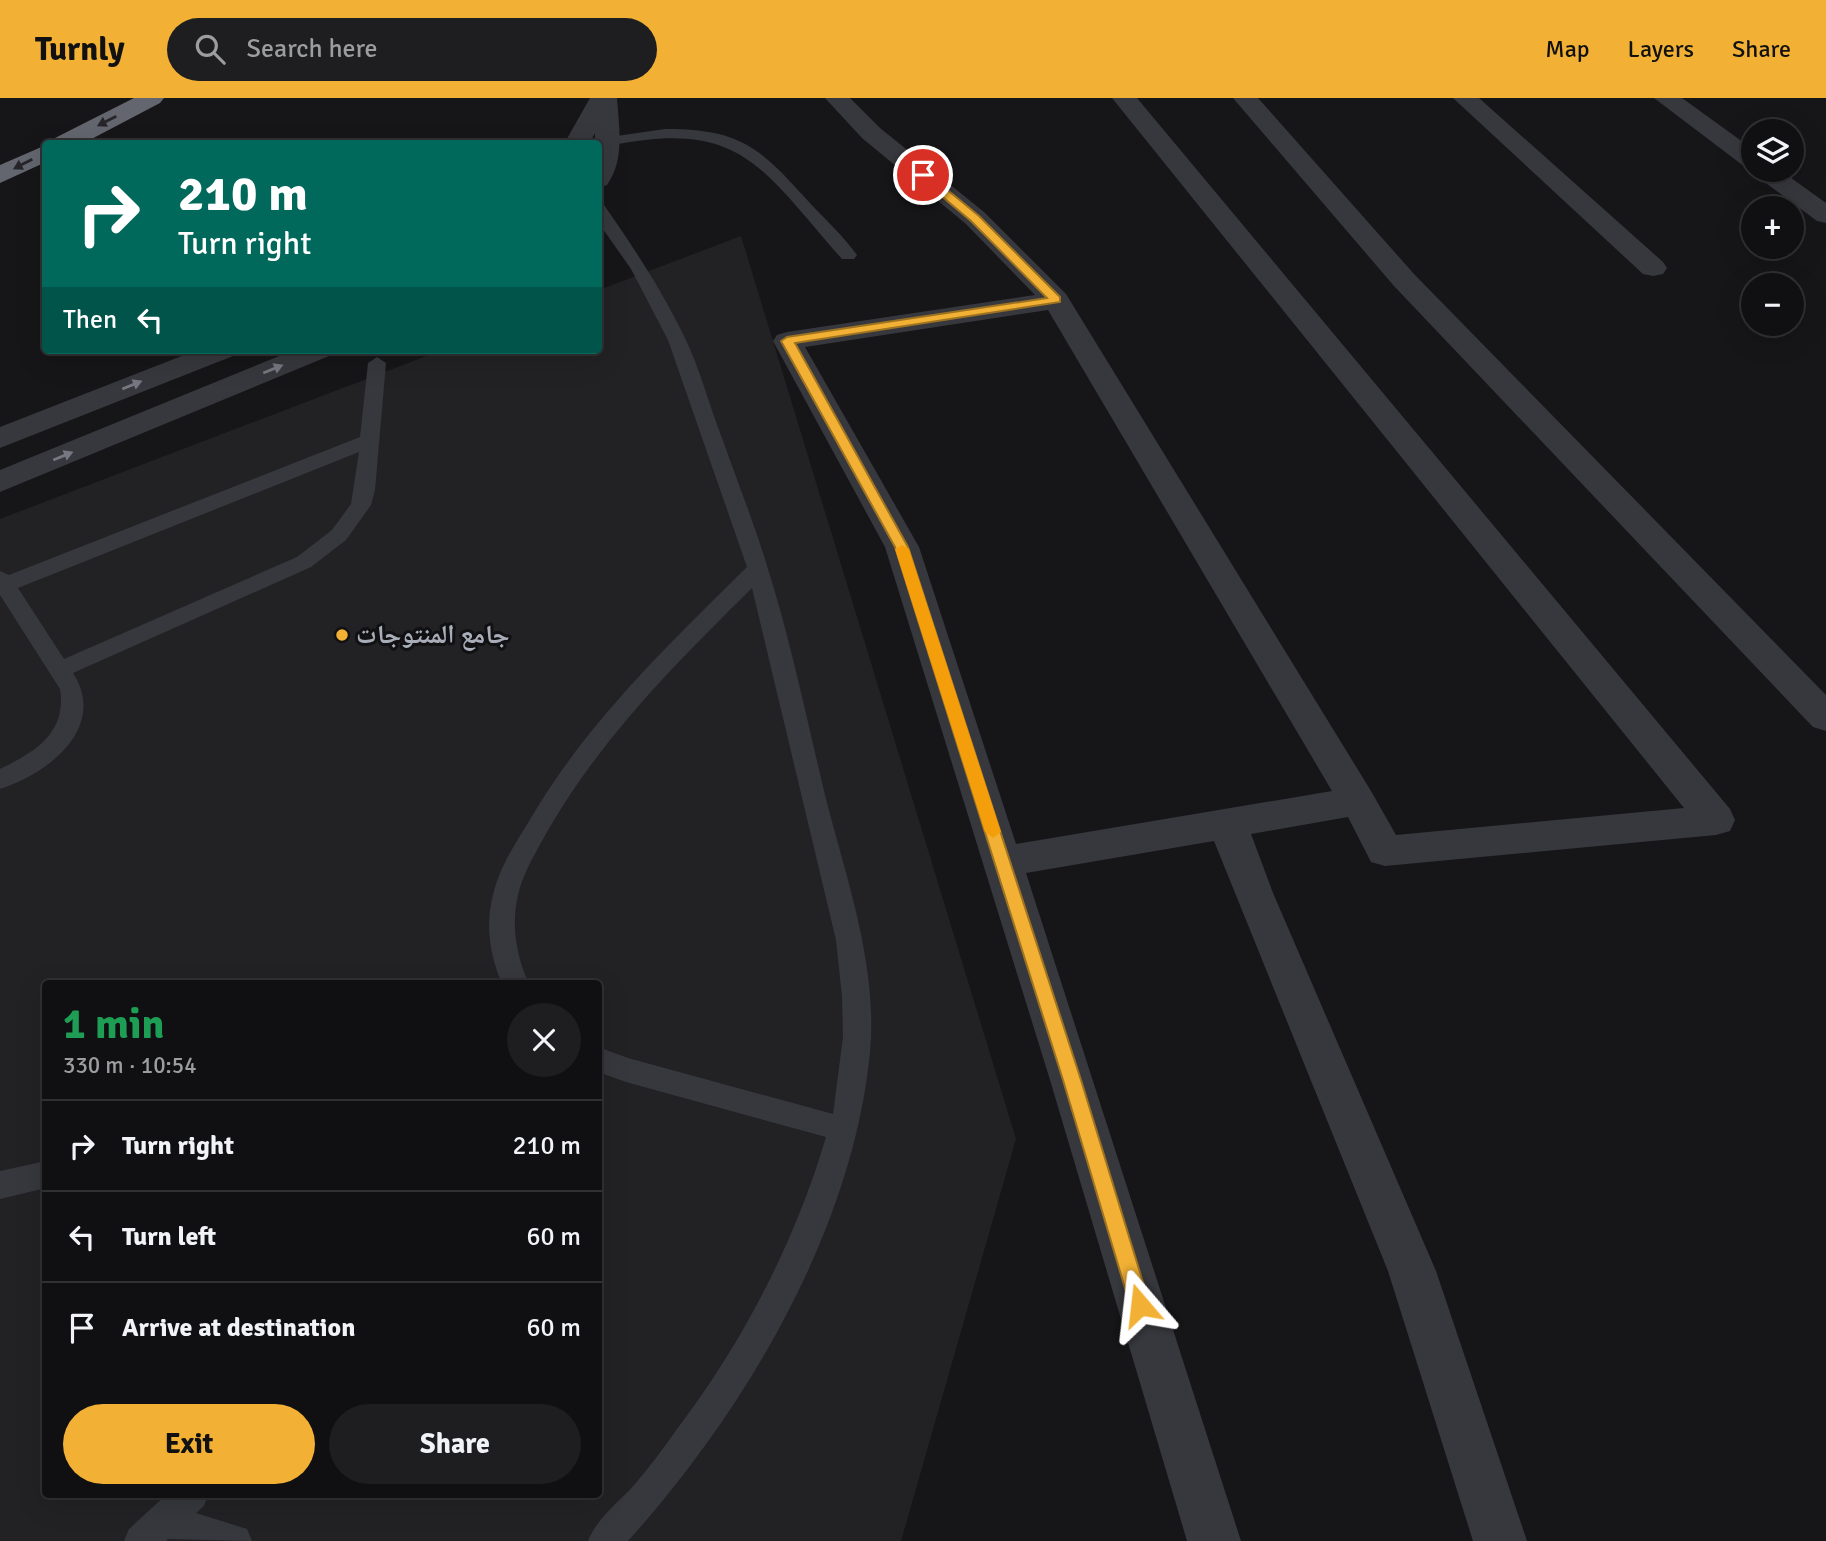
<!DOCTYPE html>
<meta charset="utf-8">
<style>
body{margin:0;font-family:Signika,"Noto Naskh Arabic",sans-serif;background:#1e1e20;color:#f1f3f6;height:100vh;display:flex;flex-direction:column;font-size:26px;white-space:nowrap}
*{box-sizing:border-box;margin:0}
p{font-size:23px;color:#9c9d9f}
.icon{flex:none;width:38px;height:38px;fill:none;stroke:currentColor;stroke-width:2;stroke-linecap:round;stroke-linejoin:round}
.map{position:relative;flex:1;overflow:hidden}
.drawer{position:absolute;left:42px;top:882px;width:560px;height:518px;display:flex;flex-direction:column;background:#101012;border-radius:7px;box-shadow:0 7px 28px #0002,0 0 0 2px #303032}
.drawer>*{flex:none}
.guide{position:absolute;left:42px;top:42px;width:560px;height:214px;border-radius:7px;box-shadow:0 7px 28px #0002,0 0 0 2px #303032;background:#00695c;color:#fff;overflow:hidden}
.fabs{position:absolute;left:1741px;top:21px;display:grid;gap:14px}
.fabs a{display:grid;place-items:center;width:63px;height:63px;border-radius:50%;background:#101012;box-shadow:0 7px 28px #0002,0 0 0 2px #303032;font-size:35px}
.pin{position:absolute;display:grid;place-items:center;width:60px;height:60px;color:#fff;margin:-30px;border:4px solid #fff;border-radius:50%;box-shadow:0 2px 7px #0007}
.me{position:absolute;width:77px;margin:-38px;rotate:343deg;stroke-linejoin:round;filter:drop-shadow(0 0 5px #0008)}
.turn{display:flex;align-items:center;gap:24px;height:147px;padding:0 21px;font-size:32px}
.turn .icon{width:91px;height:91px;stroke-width:2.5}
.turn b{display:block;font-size:49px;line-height:60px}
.then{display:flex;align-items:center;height:66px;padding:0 21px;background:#0003;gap:14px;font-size:26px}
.round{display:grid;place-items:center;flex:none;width:74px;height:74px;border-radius:37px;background:#1e1e20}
.head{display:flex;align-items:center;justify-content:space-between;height:119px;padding:0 21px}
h1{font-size:42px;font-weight:700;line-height:52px;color:#1e9e55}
.action{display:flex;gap:14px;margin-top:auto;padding:14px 21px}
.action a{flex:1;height:80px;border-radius:42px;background:#f2b134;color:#111;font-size:28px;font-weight:700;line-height:80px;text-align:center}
.action a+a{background:#1e1e20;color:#f1f3f6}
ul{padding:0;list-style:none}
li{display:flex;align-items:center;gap:21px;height:91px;padding:0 21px;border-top:2px solid #303032}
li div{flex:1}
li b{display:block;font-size:26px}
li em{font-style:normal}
header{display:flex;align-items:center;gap:42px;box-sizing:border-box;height:98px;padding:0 35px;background:#f2b134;color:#111}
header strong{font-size:33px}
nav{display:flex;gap:38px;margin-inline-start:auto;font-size:24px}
.search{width:490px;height:63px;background:#1e1e20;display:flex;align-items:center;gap:18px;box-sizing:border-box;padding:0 24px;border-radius:38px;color:#9c9d9f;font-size:26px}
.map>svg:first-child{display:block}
.built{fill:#222225;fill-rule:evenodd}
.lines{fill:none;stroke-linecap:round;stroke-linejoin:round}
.lane{fill:#37383d;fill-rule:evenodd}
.street{fill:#37383d;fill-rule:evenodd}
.highway{fill:#63666e;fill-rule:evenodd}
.oneway{fill:#26262a}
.oneway2{fill:#757881}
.route{fill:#f2b134;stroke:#9d7322;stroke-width:2}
.slow{fill:#f59e0b}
.poi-dot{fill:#f2b134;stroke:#111113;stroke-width:2.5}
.labels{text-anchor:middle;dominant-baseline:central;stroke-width:6;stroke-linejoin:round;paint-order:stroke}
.poi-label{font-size:26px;font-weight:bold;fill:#a8adb8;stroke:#111113;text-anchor:start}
</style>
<header>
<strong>Turnly</strong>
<div class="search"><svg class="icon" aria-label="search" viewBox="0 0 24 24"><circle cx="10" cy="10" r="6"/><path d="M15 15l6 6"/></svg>Search here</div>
<nav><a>Map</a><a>Layers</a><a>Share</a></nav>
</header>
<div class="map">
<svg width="1826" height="1443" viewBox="0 0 1826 1443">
<rect width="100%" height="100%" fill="#161618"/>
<path class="built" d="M741,138L1016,1041L901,1443H0V421L442,252H598L599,192ZM46,886H598V1396H46Z"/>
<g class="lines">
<path class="lane" d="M665,31C742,31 760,50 809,104C825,121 843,138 857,157L854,161H842C762,71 742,20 609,48L601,43L603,40Z
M598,106L604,107C634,150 661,191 684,238C700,270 709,307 722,340C737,383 755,427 768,471C791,544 807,622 825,697C846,780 878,867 870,954C853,1132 745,1313 628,1443H588C597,1420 619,1404 635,1386C650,1368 664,1350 677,1331C743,1244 795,1144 826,1039L626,984L598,974V949L628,960L833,1016L843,939L842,898L836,842L752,490C676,565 600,641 547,734C536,754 523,775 518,797C511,827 516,858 529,886H502C490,858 485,827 493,797C499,771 514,747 528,725C585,626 666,549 747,469L668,242L631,171L598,124Z
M377,259L386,265L375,392L371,407L346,442L311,469L73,575C108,629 48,676 0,691V671C35,654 67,635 60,591L0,497V473L9,477L360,339L368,265ZM359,354L351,406L332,432L297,459L64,561L18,490Z
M46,1063V1090L0,1101V1073Z
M167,1396H208L204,1408L196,1415L247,1431L252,1443L168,1441L166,1443H124L129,1431Z"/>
<path class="street" d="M590,0H617C619,30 625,61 607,87L598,90V46H595V35L589,46H564Z
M825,0H850L880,30L984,114L1066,196L1371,693L1396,737L1684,710L1112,0H1137L1730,711L1735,722L1730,733L1716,737L1385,768L1371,764L1348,719L1251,736L1273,795L1436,1173L1527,1443H1473L1388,1173L1214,743L1026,775L1241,1443H1187L1050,982L885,449L773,243L777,237L787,234L1035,197L966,126L862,40ZM1048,212L1332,693L1016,746L919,449L805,249Z
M1233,0H1258L1414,176L1826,597V633L1813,629L1394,188Z
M1453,0H1479L1663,164L1667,170L1663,176L1653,178L1643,176Z
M1654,0H1682L1754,52V72H1780L1826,105V125L1817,123L1755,77L1752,71L1745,69Z
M197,252H238L233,258L0,350V329Z
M294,252H334L329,258L0,394V372Z"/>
<path class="highway" d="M134,0H164L160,5L82,46H50L53,41Z
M46,47V64L0,85V67Z"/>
</g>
<defs><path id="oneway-solid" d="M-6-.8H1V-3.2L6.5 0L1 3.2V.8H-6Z" transform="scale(1.75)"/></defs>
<g class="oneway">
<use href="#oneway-solid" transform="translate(107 23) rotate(153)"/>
<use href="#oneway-solid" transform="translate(23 66) rotate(153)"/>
</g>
<g class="oneway2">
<use href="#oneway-solid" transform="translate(273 271) rotate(-22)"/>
<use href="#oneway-solid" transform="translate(132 287) rotate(-22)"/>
<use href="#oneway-solid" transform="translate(63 358) rotate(-22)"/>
</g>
<path class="route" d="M920,75H927L979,118L1060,199V204L795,245L908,449L1081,982L1150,1207L1147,1214L1140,1216L1133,1214L1130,1207L1063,982L895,449L781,243L787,239L1047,200L971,123L920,80Z"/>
<path class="slow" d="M902,447L909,451L1001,734L993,740L985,734L895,451Z"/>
<circle class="poi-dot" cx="342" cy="537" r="7"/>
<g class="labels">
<g class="poi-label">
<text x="356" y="537">جامع المنتوجات</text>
</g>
</g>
</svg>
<div class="fabs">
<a><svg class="icon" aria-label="layers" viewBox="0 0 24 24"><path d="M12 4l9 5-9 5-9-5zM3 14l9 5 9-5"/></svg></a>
<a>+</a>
<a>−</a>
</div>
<div class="pin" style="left:923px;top:77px;background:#d93025"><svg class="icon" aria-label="arrive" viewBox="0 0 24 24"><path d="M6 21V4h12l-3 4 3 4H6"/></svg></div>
<svg class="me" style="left:1140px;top:1207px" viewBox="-20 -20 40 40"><path d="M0-17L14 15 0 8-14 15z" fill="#f2b134" stroke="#fff" stroke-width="4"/></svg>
<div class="guide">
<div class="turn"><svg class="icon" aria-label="right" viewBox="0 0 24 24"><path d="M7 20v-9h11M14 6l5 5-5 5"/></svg><div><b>210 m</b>Turn right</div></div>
<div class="then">Then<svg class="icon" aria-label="left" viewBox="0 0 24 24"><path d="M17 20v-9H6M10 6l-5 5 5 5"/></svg></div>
</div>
<section class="drawer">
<div class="head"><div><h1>1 min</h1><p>330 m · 10:54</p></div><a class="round"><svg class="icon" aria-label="close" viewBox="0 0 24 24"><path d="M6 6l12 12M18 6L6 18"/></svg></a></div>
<ul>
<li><svg class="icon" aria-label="right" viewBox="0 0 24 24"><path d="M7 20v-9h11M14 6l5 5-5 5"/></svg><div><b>Turn right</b></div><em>210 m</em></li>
<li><svg class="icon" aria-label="left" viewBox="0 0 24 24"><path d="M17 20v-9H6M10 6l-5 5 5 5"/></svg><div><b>Turn left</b></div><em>60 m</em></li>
<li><svg class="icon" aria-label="arrive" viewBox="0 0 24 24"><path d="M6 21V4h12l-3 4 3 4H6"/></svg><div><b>Arrive at destination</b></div><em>60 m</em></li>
</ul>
<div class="action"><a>Exit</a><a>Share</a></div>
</section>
</div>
